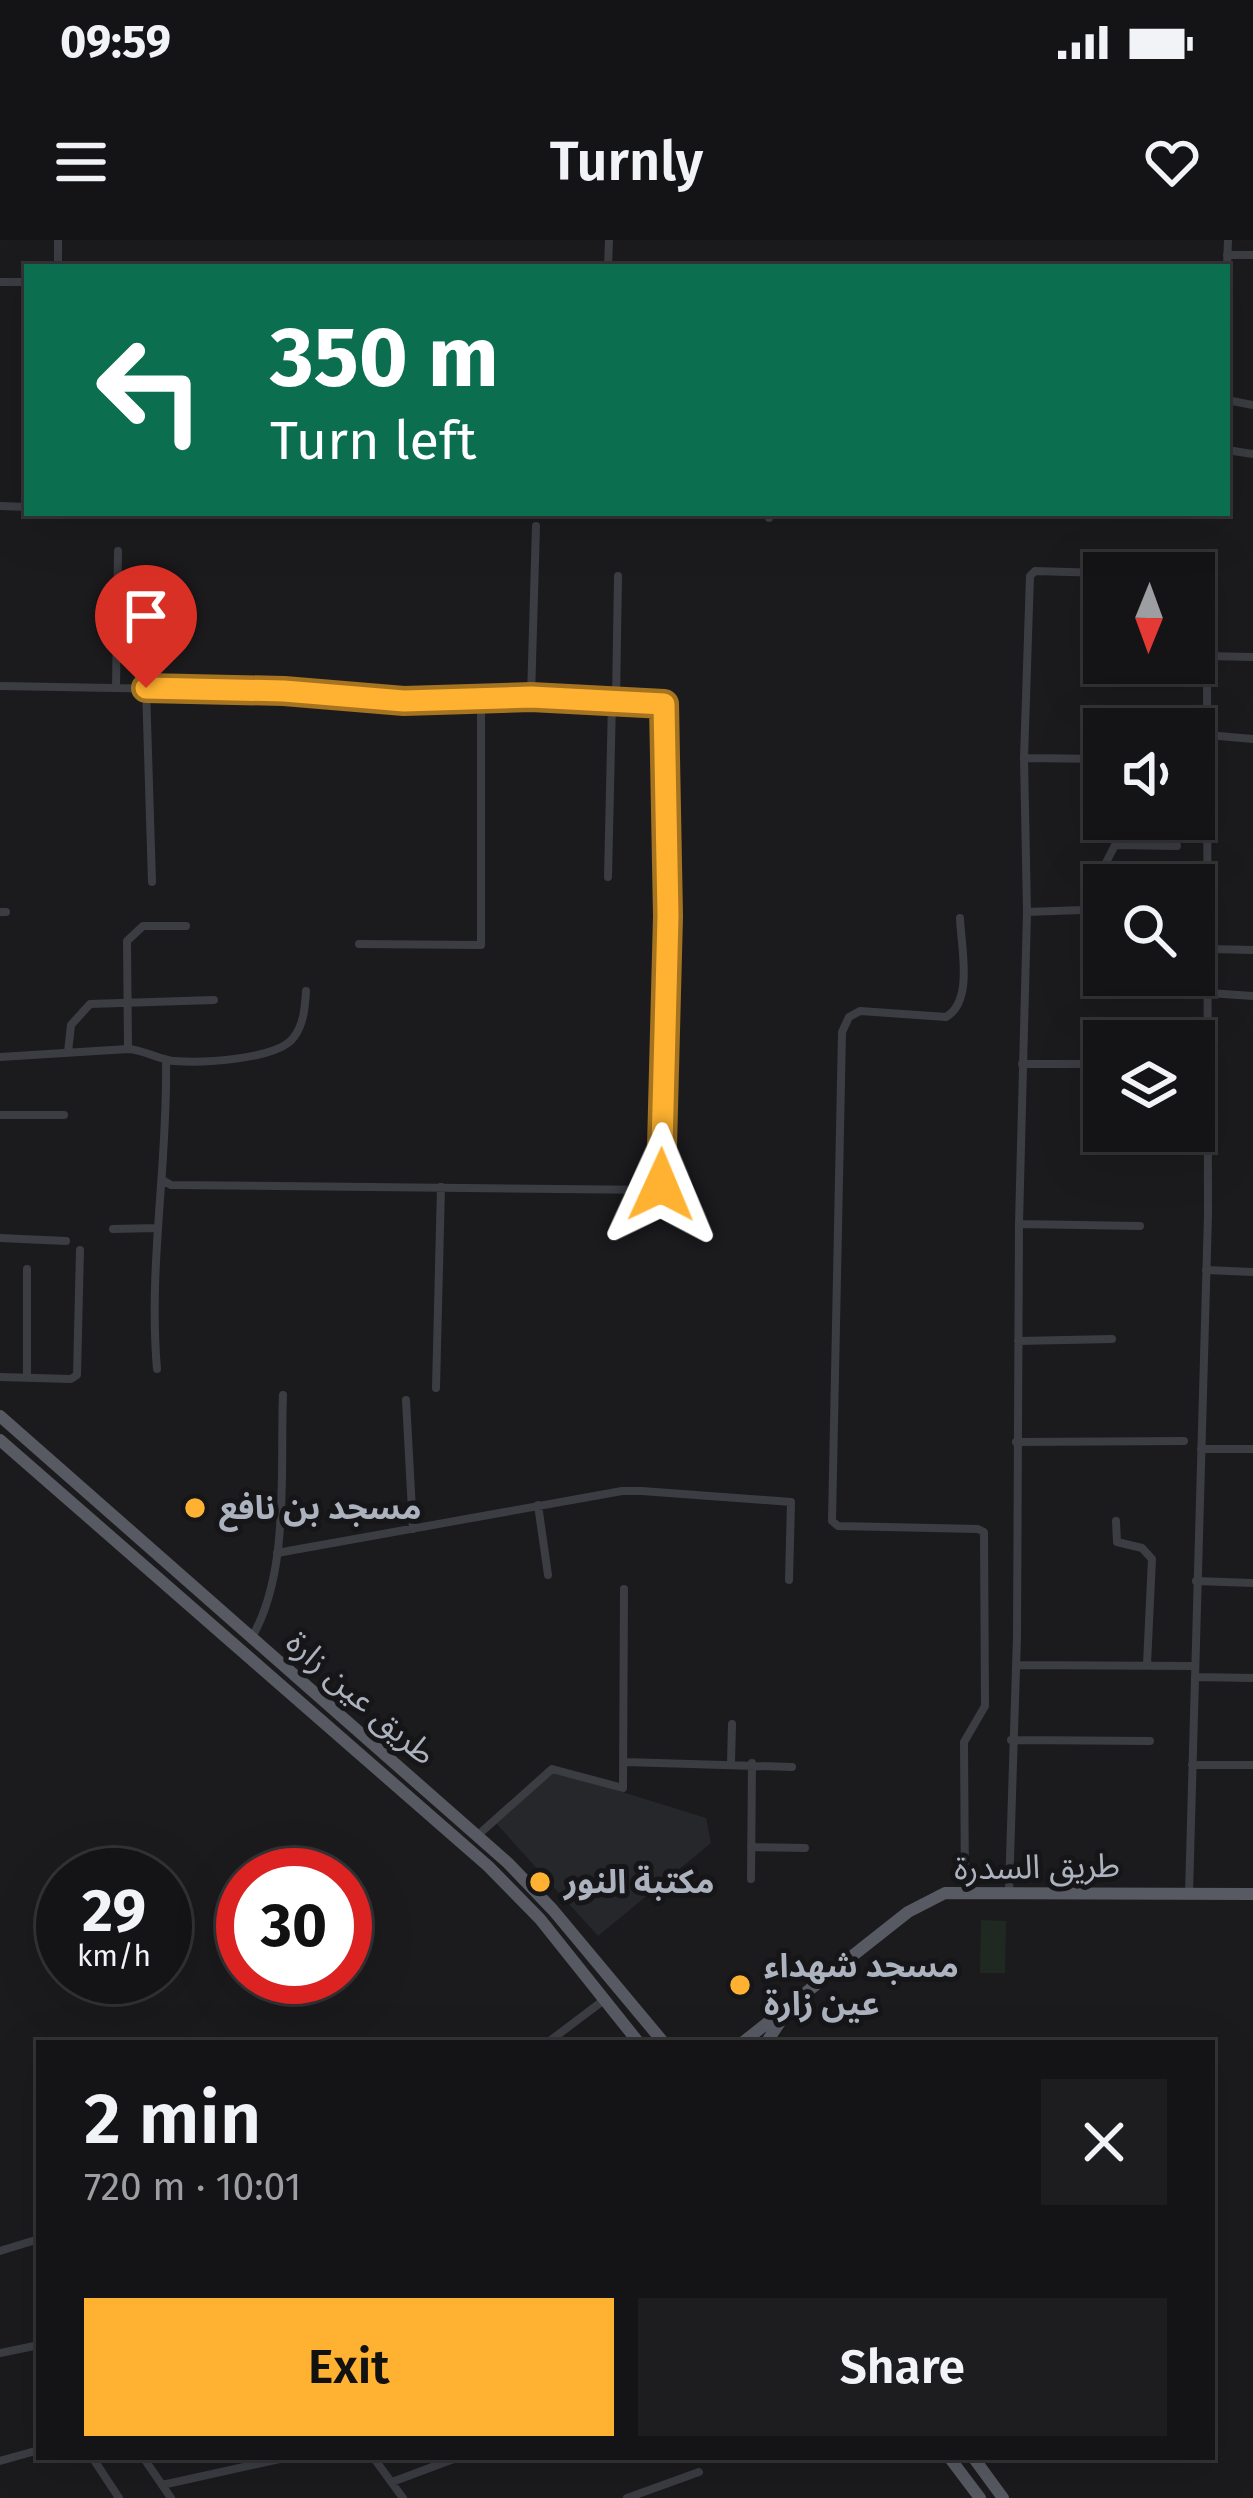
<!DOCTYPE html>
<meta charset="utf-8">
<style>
body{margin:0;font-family:"Fira Sans","Noto Sans Arabic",sans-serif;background:#1d1d1f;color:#f1f3f6;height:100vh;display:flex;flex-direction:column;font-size:45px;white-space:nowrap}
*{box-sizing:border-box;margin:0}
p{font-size:39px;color:#9d9ea1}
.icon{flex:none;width:66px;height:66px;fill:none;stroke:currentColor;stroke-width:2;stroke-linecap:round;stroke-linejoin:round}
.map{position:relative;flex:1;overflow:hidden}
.side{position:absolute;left:36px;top:1800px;width:1179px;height:420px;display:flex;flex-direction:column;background:#141416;border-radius:0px;box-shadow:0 12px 48px #0002,0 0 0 3px #333335}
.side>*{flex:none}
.guide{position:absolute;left:24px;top:24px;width:1206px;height:252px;border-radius:0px;box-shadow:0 12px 48px #0002,0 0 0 3px #333335;background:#0b6e4f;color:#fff;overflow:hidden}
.needle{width:78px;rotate:181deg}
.buttons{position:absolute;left:1083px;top:312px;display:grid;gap:24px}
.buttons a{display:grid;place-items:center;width:132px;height:132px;border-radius:0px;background:#141416;box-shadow:0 12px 48px #0002,0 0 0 3px #333335;font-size:60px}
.speed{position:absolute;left:36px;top:1608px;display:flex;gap:24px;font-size:60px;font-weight:700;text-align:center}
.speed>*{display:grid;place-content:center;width:156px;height:156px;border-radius:50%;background:#141416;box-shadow:0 12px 48px #0002,0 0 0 3px #333335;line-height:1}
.speed small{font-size:30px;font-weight:400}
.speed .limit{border:18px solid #d22;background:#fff;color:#111}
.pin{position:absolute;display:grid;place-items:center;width:102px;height:102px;color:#fff;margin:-123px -51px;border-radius:50% 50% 50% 0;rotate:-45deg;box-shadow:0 0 12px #0007}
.pin .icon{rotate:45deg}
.me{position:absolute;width:132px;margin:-66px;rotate:1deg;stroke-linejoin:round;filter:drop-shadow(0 0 9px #0008)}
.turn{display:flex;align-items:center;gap:42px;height:252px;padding:0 48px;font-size:54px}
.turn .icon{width:156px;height:156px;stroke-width:2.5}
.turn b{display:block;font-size:84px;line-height:102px}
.round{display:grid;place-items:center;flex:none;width:126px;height:126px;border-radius:0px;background:#1d1d1f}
.summary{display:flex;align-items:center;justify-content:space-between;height:204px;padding:0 48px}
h1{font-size:72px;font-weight:600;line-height:90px}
.action{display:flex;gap:24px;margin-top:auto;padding:24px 48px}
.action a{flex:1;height:138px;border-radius:0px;background:#ffb231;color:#111;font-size:48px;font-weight:600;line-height:138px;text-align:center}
.action a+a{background:#1d1d1f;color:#f1f3f6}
.status{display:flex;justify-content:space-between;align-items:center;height:84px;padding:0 60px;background:#141416;direction:ltr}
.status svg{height:33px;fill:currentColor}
header{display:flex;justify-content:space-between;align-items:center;height:156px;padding:0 48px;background:#141416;font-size:54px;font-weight:600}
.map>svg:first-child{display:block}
.built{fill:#26272b}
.green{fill:#202921}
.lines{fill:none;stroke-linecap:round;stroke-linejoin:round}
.minor{stroke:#3b3d43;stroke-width:8}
.primary{stroke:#575a62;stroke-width:12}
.route-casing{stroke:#a67420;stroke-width:30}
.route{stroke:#ffb231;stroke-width:21}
.poi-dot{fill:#ffb231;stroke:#161619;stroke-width:4.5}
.labels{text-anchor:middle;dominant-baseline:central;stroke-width:10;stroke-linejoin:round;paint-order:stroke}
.poi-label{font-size:33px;font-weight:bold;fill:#acb2be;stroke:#161619;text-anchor:start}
.street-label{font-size:33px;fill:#acb2be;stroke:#161619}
</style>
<div class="status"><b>09:59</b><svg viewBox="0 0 49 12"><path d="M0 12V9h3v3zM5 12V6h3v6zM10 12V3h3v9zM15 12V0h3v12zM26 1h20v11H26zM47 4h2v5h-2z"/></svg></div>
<header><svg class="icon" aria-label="menu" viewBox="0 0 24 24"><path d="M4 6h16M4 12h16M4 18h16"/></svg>Turnly<svg class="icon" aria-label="heart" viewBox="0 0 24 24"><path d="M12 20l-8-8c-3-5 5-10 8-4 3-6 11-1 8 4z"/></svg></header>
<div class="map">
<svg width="1253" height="2258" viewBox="0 0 1253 2258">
<rect width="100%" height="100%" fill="#1b1b1e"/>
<path class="built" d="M555,1531L706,1578L711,1603L598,1696L495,1582Z"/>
<path class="green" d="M981,1680L1006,1681L1005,1733H980Z"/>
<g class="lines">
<path class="minor" d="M58,0V27
M1227,15H1253
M608,27L609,0
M1227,27L1228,0
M0,42H27
M1227,160L1253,165
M1227,210L1253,214
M0,266L27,267
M769,278V273
M1207,416L1253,417
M0,446L284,451L403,461L531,457L661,464L666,467L668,676L661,945L657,950L171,945L164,941
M116,448L118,311
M146,448L152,642
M531,457L536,286
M616,461L618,336
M1207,495L1253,499
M1024,518L1104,519
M608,637L612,461
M0,672H6
M1027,672L1082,670L1115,605L1177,606
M960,678C961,707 974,761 946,777L860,771L849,777L842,792L832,1281L838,1286L978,1289L984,1292L985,1466L964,1502L965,1650
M359,704L481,705V458
M1210,709L1253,710
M1209,753L1253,756
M128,808L127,701L143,686H186
M68,812L71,785L90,764L214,760
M0,817L128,809C145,810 159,820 174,821C201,823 278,820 294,797C304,784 305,766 306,751
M1022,824H1104
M0,875H64
M1019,984L1140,986
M113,989L157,988
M0,998L66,1001
M1206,1030L1253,1032
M1018,1101L1112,1099
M157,1129C148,1025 168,925 166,821
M0,1137L71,1139L77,1135L80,1010
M27,1137V1029
M436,1148L441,947
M406,1160L413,1289
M1016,1202L1184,1201
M1201,1209H1253
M538,1265L548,1335
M1116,1281L1117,1302L1142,1308L1152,1319L1147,1424
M277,1313L622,1251H642L791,1262L789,1340
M1196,1341L1253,1343
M252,1397C290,1332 280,1229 283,1155
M1016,1425L1195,1426
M1195,1437L1253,1438
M1011,1500L1150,1501
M625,1522L792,1527
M731,1523L732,1484
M1192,1525H1253
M478,1595L552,1529L623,1548L624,1349
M751,1607L805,1608
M751,1639L752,1523
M1009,1650L1017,1397L1019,984L1027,672L1024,518L1030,336L1035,331L1104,333
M1189,1653L1208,975L1207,416L1194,398
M547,1803L604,1760
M0,2011L39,1999
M0,2113L39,2105
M92,2217L119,2258
M143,2217L171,2258
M373,2217L403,2258
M0,2221L39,2210
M392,2242L459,2217
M162,2245L289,2217
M627,2258L699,2232"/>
<path class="primary" d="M0,1176L508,1623L553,1670L664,1803
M0,1200L488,1626L540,1679L639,1803
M742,1803L908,1672L945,1653L1253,1654
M766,1803L784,1776
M949,2217L980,2258
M973,2217L1003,2258"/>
</g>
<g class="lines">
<defs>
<path id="route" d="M146,448L284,451L404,461L531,457L664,464L668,676L661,945"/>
</defs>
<use href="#route" class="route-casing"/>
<use href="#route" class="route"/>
</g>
<g class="poi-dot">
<circle cx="195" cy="1268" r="12"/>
<circle cx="540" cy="1642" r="12"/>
<circle cx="740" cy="1745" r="12"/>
</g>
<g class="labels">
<g class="poi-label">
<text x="219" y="1268">مسجد بن نافع</text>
<text x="564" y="1642">مكتبة النور</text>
<text x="764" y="1726">مسجد شهداء<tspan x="764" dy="38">عين زارة</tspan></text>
</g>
<g class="street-label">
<text transform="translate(361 1458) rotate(41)">طريق عين زارة</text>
<text transform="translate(1037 1627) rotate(-1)">طريق السدرة</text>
</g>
</g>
</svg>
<div class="buttons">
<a><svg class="needle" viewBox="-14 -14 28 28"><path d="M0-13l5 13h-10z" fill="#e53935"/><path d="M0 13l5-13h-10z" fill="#9d9ea1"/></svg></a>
<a><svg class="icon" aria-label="sound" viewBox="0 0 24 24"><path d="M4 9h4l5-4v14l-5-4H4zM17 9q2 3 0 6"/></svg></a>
<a><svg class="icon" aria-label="search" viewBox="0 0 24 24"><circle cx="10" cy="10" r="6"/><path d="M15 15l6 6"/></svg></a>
<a><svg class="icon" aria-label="layers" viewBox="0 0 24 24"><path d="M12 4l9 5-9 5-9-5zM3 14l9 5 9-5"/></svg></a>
</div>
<div class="speed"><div>29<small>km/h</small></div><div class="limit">30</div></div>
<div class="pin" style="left:146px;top:448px;background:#d93025"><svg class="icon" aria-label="arrive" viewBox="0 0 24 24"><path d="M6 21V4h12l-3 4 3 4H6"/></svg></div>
<svg class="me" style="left:661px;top:945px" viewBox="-20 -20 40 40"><path d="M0-17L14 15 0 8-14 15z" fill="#ffb231" stroke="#fff" stroke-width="4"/></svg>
<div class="guide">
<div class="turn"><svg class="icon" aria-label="left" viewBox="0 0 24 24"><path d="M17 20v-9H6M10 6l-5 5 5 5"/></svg><div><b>350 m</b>Turn left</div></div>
</div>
<section class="side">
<div class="summary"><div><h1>2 min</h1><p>720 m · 10:01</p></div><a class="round"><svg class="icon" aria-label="close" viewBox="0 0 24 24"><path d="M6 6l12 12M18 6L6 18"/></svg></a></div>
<div class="action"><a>Exit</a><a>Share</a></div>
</section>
</div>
